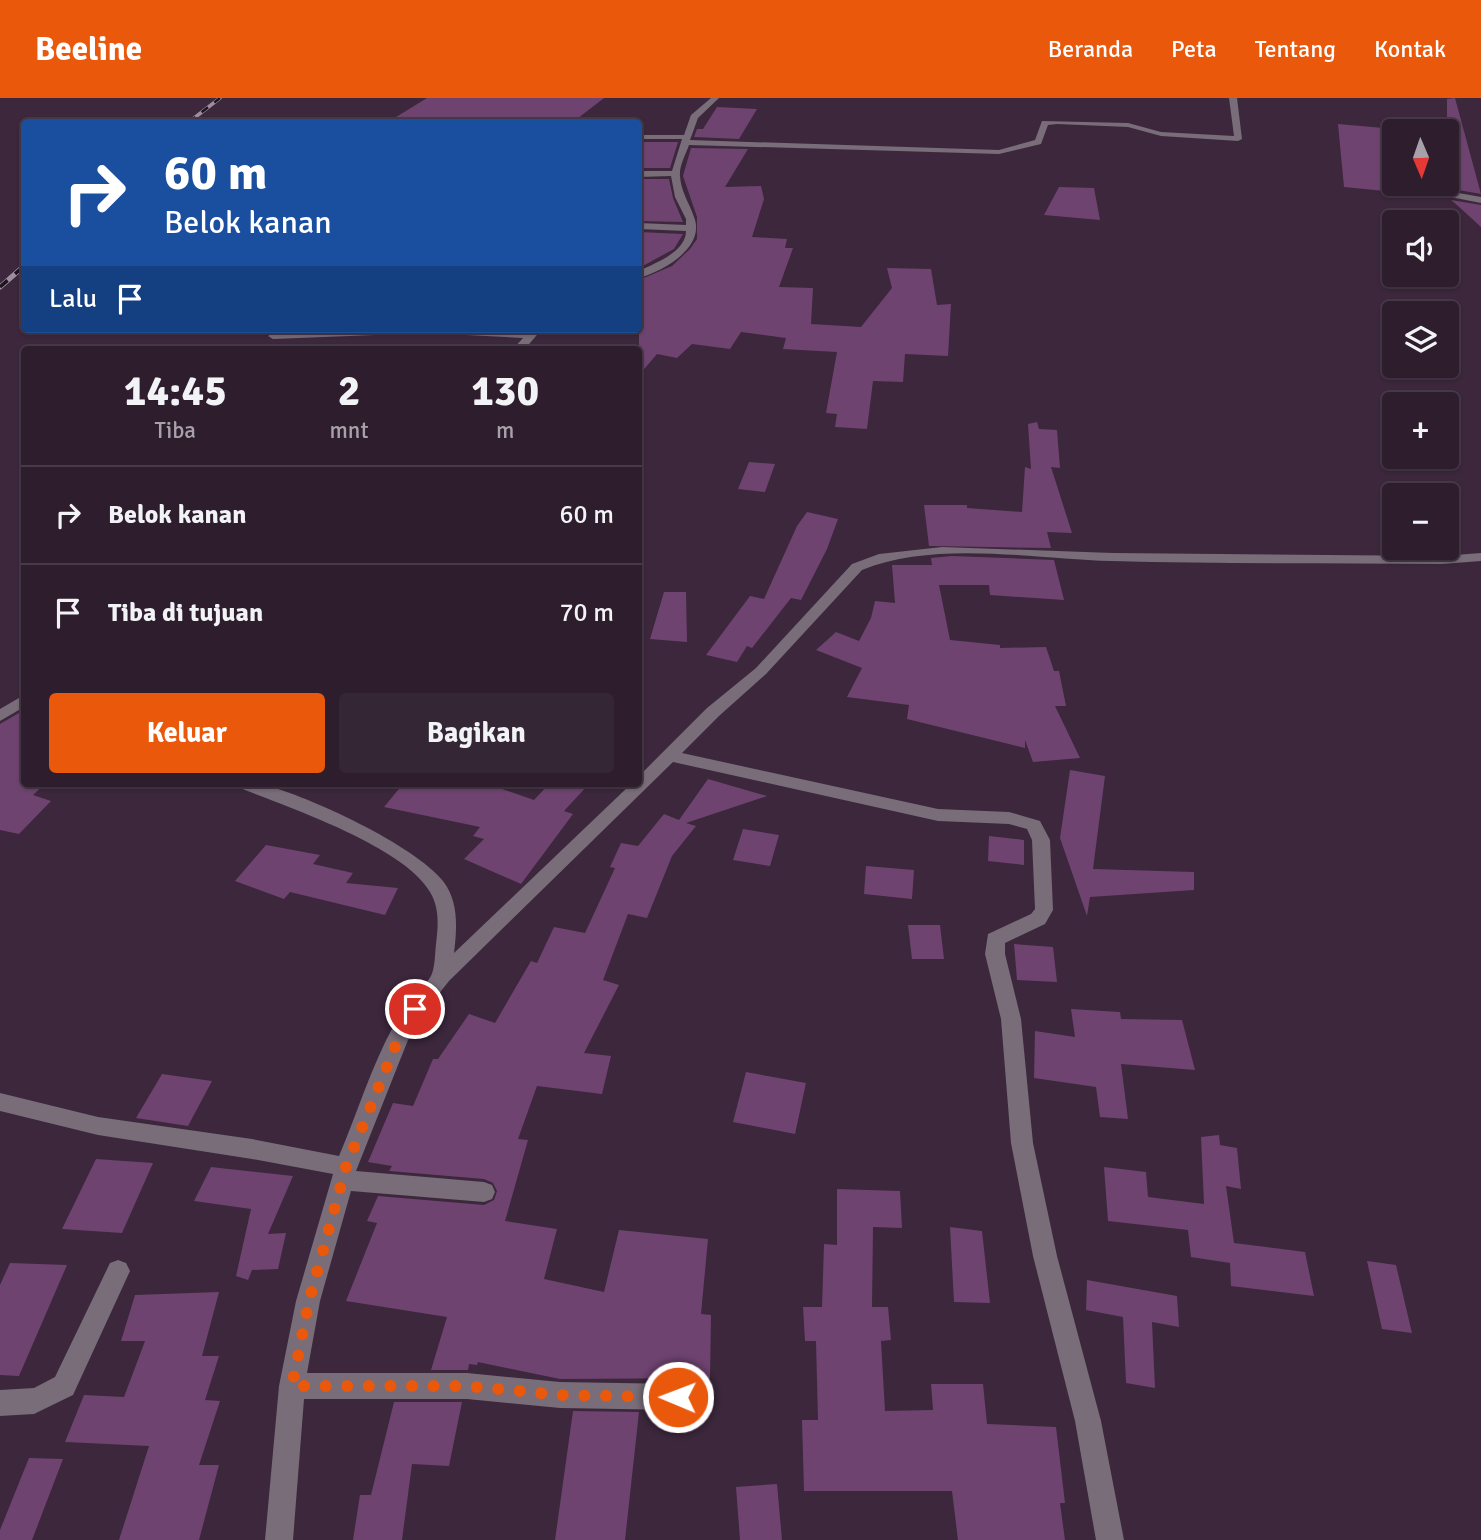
<!DOCTYPE html>
<html lang="id">
<meta charset="utf-8">
<style>
body{margin:0;font-family:Signika,sans-serif;background:#352635;color:#f1f3f6;height:100vh;display:flex;flex-direction:column;font-size:26px;white-space:nowrap}
*{box-sizing:border-box;margin:0}
p{font-size:23px;color:#a7a2aa}
.icon{flex:none;width:38px;height:38px;fill:none;stroke:currentColor;stroke-width:2;stroke-linecap:round;stroke-linejoin:round}
.map{position:relative;flex:1;overflow:hidden}
.drawer{position:absolute;left:21px;top:248px;width:621px;height:441px;display:flex;flex-direction:column;background:#2d1d2d;border-radius:7px;box-shadow:0 2px 5px #0004,0 0 0 2px #483b49}
.drawer>*{flex:none}
.banner{position:absolute;left:21px;top:21px;width:621px;height:214px;border-radius:7px;box-shadow:0 2px 5px #0004,0 0 0 2px #483b49;background:#1a4fa0;color:#fff;overflow:hidden}
.needle{width:46px;rotate:178deg}
.buttons{position:absolute;left:1382px;top:21px;display:grid;gap:14px}
.buttons a{display:grid;place-items:center;width:77px;height:77px;border-radius:7px;background:#2d1d2d;box-shadow:0 2px 5px #0004,0 0 0 2px #483b49;font-size:35px}
.pin{position:absolute;display:grid;place-items:center;width:60px;height:60px;color:#fff;margin:-30px;border:4px solid #fff;border-radius:50%;box-shadow:0 2px 7px #0007}
.me{position:absolute;width:77px;margin:-38px;rotate:271deg;stroke-linejoin:round;filter:drop-shadow(0 0 5px #0008)}
.turn{display:flex;align-items:center;gap:24px;height:147px;padding:0 28px;font-size:32px}
.turn .icon{width:91px;height:91px;stroke-width:2.5}
.turn b{display:block;font-size:49px;line-height:60px}
.then{display:flex;align-items:center;height:66px;padding:0 28px;background:#0003;gap:14px;font-size:26px}
.eta{display:flex;justify-content:space-evenly;align-items:center;height:119px;text-align:center}
.eta b{font-size:42px;font-weight:700;line-height:49px}
.action{display:flex;gap:14px;margin-top:auto;padding:14px 28px}
.action a{flex:1;height:80px;border-radius:7px;background:#ea580c;color:#fff;font-size:28px;font-weight:700;line-height:80px;text-align:center}
.action a+a{background:#352635;color:#f1f3f6}
ul{padding:0;list-style:none}
li{display:flex;align-items:center;gap:21px;height:98px;padding:0 28px;border-top:2px solid #483b49}
li div{flex:1}
li b{display:block;font-size:26px}
li em{font-style:normal}
header{display:flex;align-items:center;gap:42px;box-sizing:border-box;height:98px;padding:0 35px;background:#ea580c;color:#fff}
header strong{font-size:33px}
nav{display:flex;gap:38px;margin-inline-start:auto;font-size:24px}
.map>svg:first-child{display:block}
.building{fill:#6e4370}
.lines{fill:none;stroke-linecap:round;stroke-linejoin:round}
.minor{fill:#786d78;fill-rule:evenodd}
.rail-far1-casing{stroke:#9e8d9e;stroke-width:3.5}
.rail-casing{stroke:#9e8d9e;stroke-width:5}
.rail-far1{stroke:#1d141d;stroke-width:2.5;stroke-dasharray:8;stroke-linecap:butt}
.rail{stroke:#1d141d;stroke-width:3.5;stroke-dasharray:10;stroke-linecap:butt}
.route{stroke:#ea580c;stroke-width:12;stroke-dasharray:0 21.6}
</style>
<header>
<strong>Beeline</strong>
<nav><a>Beranda</a><a>Peta</a><a>Tentang</a><a>Kontak</a></nav>
</header>
<div class="map">
<svg width="1481" height="1442" viewBox="0 0 1481 1442">
<rect width="100%" height="100%" fill="#3c273c"/>
<path class="building" d="M427,0H604L573,24H388Z
M1455,0L1481,96L1447,90V1Z
M717,9L757,11L739,41L694,39L697,31H703Z
M1338,26L1395,31V94L1344,89Z
M639,44H678L670,70H639Z
M691,50L748,51L725,89L761,88L764,101L752,139L787,141L785,150H793L779,189L813,190L811,226L861,229L892,190L887,170L931,171L937,207L951,206L948,258L905,256L903,284L873,283L867,331L835,329L837,316L826,315L837,254L783,251L786,240L741,234L730,251L692,246L677,260L657,256L639,277V182L672,168L690,151L697,141V119L683,78Z
M639,81H669L673,100L683,124L639,123Z
M1059,89L1094,90L1100,122L1044,117Z
M1451,102L1481,107V129L1457,107Z
M639,134L683,136L674,151L639,170Z
M1037,324L1039,331L1057,332L1060,370L1051,369L1072,435L1047,434L1051,450L929,448L924,407H967V410L1022,414L1025,369L1031,371L1028,326Z
M749,364L775,366L765,394L738,391Z
M807,414L838,421L827,451L801,502L791,500L752,550L747,548L737,564L706,557L750,498L764,501L797,428Z
M952,458L1054,462L1064,502L990,497L989,487H939L950,542L1000,547V550L1046,549L1054,573H1059L1066,608H1055L1080,660L1033,664L1025,642V650L907,621L909,607L847,599L862,570L816,552L836,534L859,543L871,520L875,503L895,505L892,467H932L931,460Z
M664,494H686L687,544L650,541Z
M24,612V686H45L33,697L51,703L19,736L0,732V626Z
M1070,672L1105,678L1093,771L1194,774V792L1090,799L1087,818L1060,740Z
M708,681L767,698L686,725L696,728L672,758L647,820L628,816L603,882L619,887L584,955L611,958L602,996L537,988L518,1041L528,1042L505,1123L557,1131L544,1181L604,1194L619,1132L708,1141L701,1216L711,1217L710,1280L560,1281L478,1264L477,1267L469,1266L468,1272H431L447,1219L346,1203L377,1125L367,1123L378,1098L484,1107L494,1102L497,1093L493,1085L484,1081L389,1073L392,1068L368,1064L393,1005L413,1008L433,961H438L469,916L495,925L531,863L537,865L554,829L585,835L615,770L610,769L621,745L638,748L664,716L679,722Z
M403,686H488L534,702L549,686H589L564,713L573,716L521,786L464,761L484,741L473,738L480,729L384,709Z
M743,731L779,737L770,768L733,762Z
M989,738L1024,742V767L988,763Z
M266,747L320,757L313,766L353,775L346,785L398,790L385,817L290,794L284,801L235,783Z
M866,768L914,772L912,801L864,796Z
M908,827H940L944,861H912Z
M1014,846L1053,849L1057,884L1017,882Z
M1071,911L1120,914L1121,921L1182,922L1195,972L1121,966L1128,1021L1100,1019L1096,989L1034,980L1035,933L1075,939Z
M746,974L806,985L795,1036L733,1024Z
M162,976L212,983L188,1028L136,1020Z
M1219,1037L1220,1047L1237,1050L1241,1091L1226,1088L1234,1145L1305,1154L1314,1198L1231,1188L1230,1165L1191,1159L1188,1132L1108,1123L1104,1069L1146,1074L1148,1099L1204,1106L1201,1039Z
M96,1061L153,1065L122,1135L62,1131Z
M211,1069L293,1078L268,1136L286,1135L278,1171L252,1172L248,1182L236,1178L251,1111L194,1103Z
M837,1091L900,1093L902,1130L873,1129L872,1209H888L891,1242L881,1243L885,1313L933,1312L931,1286H983L987,1326L1056,1329L1065,1405H1060L1065,1442H958L952,1393H804L802,1322H818L816,1243H805L803,1209H822L824,1146L837,1147Z
M950,1129L982,1133L990,1205L954,1204Z
M1367,1163L1396,1167L1412,1235L1382,1231Z
M10,1165L67,1167L19,1278L0,1277V1187Z
M1087,1182L1177,1198L1179,1229L1152,1224L1155,1290L1126,1285L1123,1219L1086,1212Z
M219,1194L202,1258H219L205,1302L220,1303L199,1367H219L199,1442H119L149,1348L65,1344L84,1297L124,1299L145,1243H121L135,1197Z
M394,1304H462L449,1368L412,1366L402,1442H353L360,1397H371Z
M573,1313L639,1314L625,1442H555Z
M29,1360L63,1361L32,1442H0V1432Z
M777,1386L782,1442H740L736,1389Z"/>
<g class="lines">
<path class="minor" d="M711,0H719L698,20L690,42L999,52L1035,42L1042,23L1128,25L1161,34L1234,38L1229,0H1237L1242,41L1238,43L1161,38L1128,29L1057,26L1048,27L1041,46L999,56L689,47C686,56 679,68 680,78C681,94 689,104 694,119C706,149 664,173 639,180V173C655,165 686,154 686,133L639,131V125L686,127V121L675,99L671,78L639,79V73H672L682,41H639V37H684L691,17Z
M1425,86H1433L1436,91L1481,99V105L1430,95Z
M370,231L529,234L542,231L524,252H512L523,240L427,235L273,241L268,238L273,235Z
M942,449L1113,455L1442,458L1481,455V463L1442,466C1332,465 1221,466 1111,463C1033,461 935,442 862,472L766,576L719,618L682,655L938,711L1009,714L1040,723L1050,742L1053,812L1045,826L1005,845V856L1021,921L1033,1045L1057,1158L1101,1323L1124,1442H1096L1075,1323L1033,1158L1011,1045L1001,921L985,856L988,836L1031,816L1035,811L1032,742L1027,731L1009,726L938,723L673,664L449,883L422,917L410,937L356,1073L484,1084L492,1087L495,1094L492,1101L484,1104L351,1093L320,1203L307,1275H467L560,1284L678,1286L687,1290L691,1299L687,1308L678,1312L560,1310L467,1301H304L293,1442H265L279,1288L296,1203L333,1076L252,1061L98,1037L0,1013V995L98,1019L252,1041L339,1058C357,1016 371,969 393,929C404,910 420,896 431,878C435,870 435,855 436,846C438,828 440,811 430,794C405,749 288,709 240,690L237,686C246,686 256,685 264,687C309,698 414,747 443,783C459,804 457,830 454,855L631,686H639V678L707,610L756,570L852,466L879,456Z
M24,597V609L0,623V611Z
M118,1162L126,1165L130,1173L73,1297L34,1316L0,1318V1292L34,1290L55,1279L110,1165Z"/>
<defs>
<path id="rail-far1" d="M189,24L220,0"/>
<path id="rail" d="M0,189L24,168"/>
</defs>
<use href="#rail-far1" class="rail-far1-casing"/>
<use href="#rail" class="rail-casing"/>
<use href="#rail-far1" class="rail-far1"/>
<use href="#rail" class="rail"/>
</g>
<g class="lines">
<path class="route" d="M415,911L401,934L346,1069L309,1203L292,1288H467L560,1297L678,1299"/>
</g>
</svg>
<div class="buttons">
<a><svg class="needle" viewBox="-14 -14 28 28"><path d="M0-13l5 13h-10z" fill="#e53935"/><path d="M0 13l5-13h-10z" fill="#a7a2aa"/></svg></a>
<a><svg class="icon" aria-label="sound" viewBox="0 0 24 24"><path d="M4 9h4l5-4v14l-5-4H4zM17 9q2 3 0 6"/></svg></a>
<a><svg class="icon" aria-label="layers" viewBox="0 0 24 24"><path d="M12 4l9 5-9 5-9-5zM3 14l9 5 9-5"/></svg></a>
<a>+</a>
<a>−</a>
</div>
<div class="pin" style="left:415px;top:911px;background:#d93025"><svg class="icon" aria-label="arrive" viewBox="0 0 24 24"><path d="M6 21V4h12l-3 4 3 4H6"/></svg></div>
<svg class="me" style="left:678px;top:1299px" viewBox="-20 -20 40 40"><circle r="17" fill="#ea580c" stroke="#fff" stroke-width="3"/><path d="M0-11L8 9 0 5-8 9z" fill="#fff"/></svg>
<div class="banner">
<div class="turn"><svg class="icon" aria-label="right" viewBox="0 0 24 24"><path d="M7 20v-9h11M14 6l5 5-5 5"/></svg><div><b>60 m</b>Belok kanan</div></div>
<div class="then">Lalu<svg class="icon" aria-label="arrive" viewBox="0 0 24 24"><path d="M6 21V4h12l-3 4 3 4H6"/></svg></div>
</div>
<section class="drawer">
<div class="eta">
<div><b>14:45</b><p>Tiba</p></div>
<div><b>2</b><p>mnt</p></div>
<div><b>130</b><p>m</p></div>
</div>
<ul>
<li><svg class="icon" aria-label="right" viewBox="0 0 24 24"><path d="M7 20v-9h11M14 6l5 5-5 5"/></svg><div><b>Belok kanan</b></div><em>60 m</em></li>
<li><svg class="icon" aria-label="arrive" viewBox="0 0 24 24"><path d="M6 21V4h12l-3 4 3 4H6"/></svg><div><b>Tiba di tujuan</b></div><em>70 m</em></li>
</ul>
<div class="action"><a>Keluar</a><a>Bagikan</a></div>
</section>
</div>
